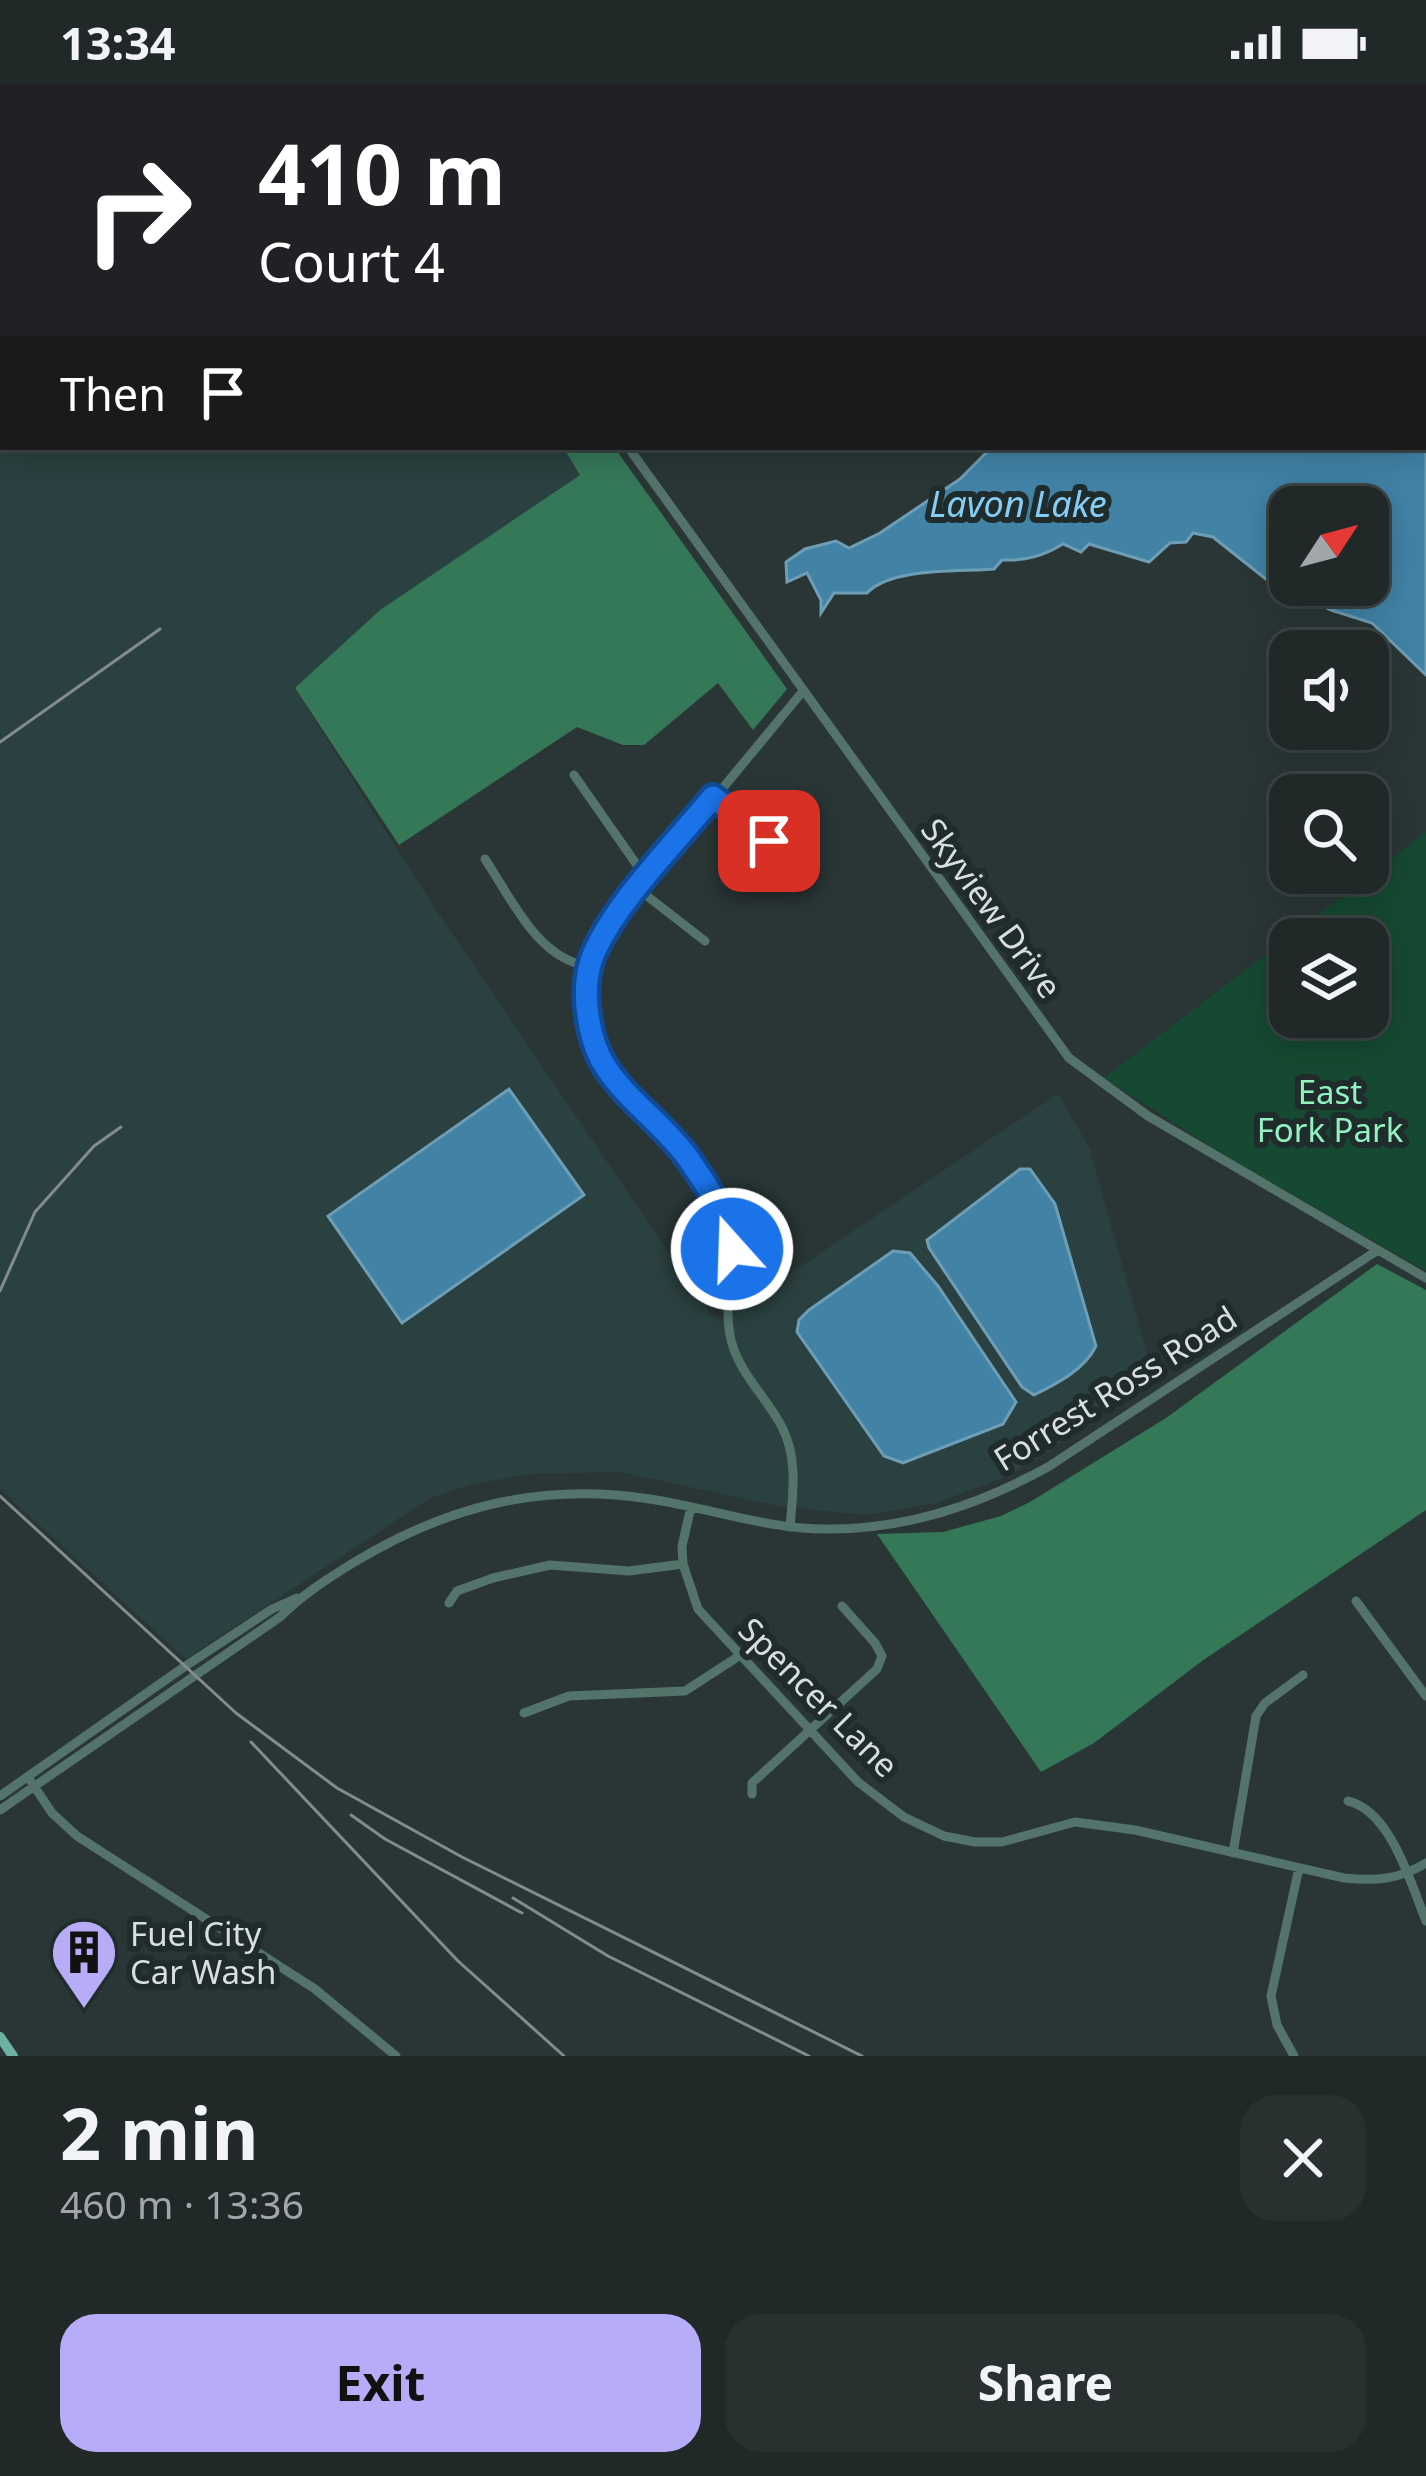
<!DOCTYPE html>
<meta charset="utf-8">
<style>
body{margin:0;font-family:"Noto Sans",sans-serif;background:#283030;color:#f1f3f6;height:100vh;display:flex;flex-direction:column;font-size:45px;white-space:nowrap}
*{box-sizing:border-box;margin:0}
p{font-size:39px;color:#a2a6a8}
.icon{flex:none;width:66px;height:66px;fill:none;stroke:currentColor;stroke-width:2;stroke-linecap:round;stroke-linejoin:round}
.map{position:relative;height:1972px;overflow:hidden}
.sheet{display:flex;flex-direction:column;background:#202828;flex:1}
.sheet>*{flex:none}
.top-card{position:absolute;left:0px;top:0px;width:1428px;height:366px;box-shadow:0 6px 30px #0003,0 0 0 3px #3d4445;background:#202124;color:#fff;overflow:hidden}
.needle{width:78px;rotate:54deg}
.controls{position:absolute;left:1269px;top:402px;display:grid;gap:24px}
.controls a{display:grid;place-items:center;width:120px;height:120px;border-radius:24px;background:#202828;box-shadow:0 6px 30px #0003,0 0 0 3px #3d4445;font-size:60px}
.pin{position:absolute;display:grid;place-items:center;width:102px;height:102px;color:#fff;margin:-51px;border-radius:24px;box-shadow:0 6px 18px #0006}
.me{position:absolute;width:132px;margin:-66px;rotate:340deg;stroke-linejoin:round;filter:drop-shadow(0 0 9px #0008)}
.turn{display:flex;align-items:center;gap:42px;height:252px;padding:0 60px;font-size:54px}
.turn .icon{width:156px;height:156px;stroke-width:2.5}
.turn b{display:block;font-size:84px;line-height:102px}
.then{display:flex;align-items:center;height:114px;padding:0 60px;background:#0003;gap:24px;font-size:45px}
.round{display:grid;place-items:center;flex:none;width:126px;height:126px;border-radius:36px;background:#283030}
.headline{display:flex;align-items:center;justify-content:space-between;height:204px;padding:0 60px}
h1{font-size:72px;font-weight:700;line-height:90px}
.cta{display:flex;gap:24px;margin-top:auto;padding:24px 60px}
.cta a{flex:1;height:138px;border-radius:36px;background:#b6acf8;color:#111;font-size:48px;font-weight:700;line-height:138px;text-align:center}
.cta a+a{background:#283030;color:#f1f3f6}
.status{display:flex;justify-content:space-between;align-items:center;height:84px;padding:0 60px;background:#202828;direction:ltr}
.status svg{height:33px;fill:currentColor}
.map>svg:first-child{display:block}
.built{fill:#2b4040}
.green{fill:#164931;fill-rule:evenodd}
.forest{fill:#357857}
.water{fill:#4182a5;stroke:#6e9eb6;stroke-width:3;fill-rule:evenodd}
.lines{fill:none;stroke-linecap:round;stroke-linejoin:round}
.minor{stroke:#53736b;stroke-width:9}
.major{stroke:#6db1a2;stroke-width:10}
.rail{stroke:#838c8c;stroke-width:3}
.route-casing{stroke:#114b97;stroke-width:30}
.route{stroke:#1a73e8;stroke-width:21}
.labels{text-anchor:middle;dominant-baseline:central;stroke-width:12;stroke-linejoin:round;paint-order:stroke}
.street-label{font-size:33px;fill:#d8dfdf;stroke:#202c2c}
.park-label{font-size:33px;fill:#91f1bf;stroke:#202c2c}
.poi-label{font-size:33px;fill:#d8dfdf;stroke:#202c2c;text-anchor:start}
.water-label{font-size:36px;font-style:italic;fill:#85cdf6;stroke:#202c2c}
</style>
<div class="status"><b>13:34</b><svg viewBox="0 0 49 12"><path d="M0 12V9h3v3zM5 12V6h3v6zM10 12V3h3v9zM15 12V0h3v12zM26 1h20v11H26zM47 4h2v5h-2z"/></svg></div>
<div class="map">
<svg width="1426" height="1972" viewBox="0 0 1426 1972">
<rect width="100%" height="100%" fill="#2a3636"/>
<path class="built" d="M0,0L94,3H3V363H563L581,390L380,526L295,605L434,823L711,1231L722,1235L1058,1010L1089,1063L1154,1294L1041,1373L1002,1394L937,1419L865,1431L778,1422L620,1388L531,1390L473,1400L430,1414L186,1575L0,1405Z"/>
<path class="green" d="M1426,748V1187L1226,1072L1104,994ZM1290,855H1368V933H1290Z"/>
<path class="forest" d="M563,363H614L787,605L753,646L718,599L644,661H623L577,643L399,761L295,604L380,526L580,391Z
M1377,1180L1426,1206V1426L1202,1577L1094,1659L1041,1688L877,1450L943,1448L1001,1432L1030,1418L1166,1334Z"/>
<path class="water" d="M1124,0H1426V591L1372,539L1331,526L1267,496L1213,453L1193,449L1186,458L1170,459L1149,478L1089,460L1081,468L1063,460C1043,472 1026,477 1002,476L994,485C960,488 891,483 867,509H834L821,529V516L807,489L787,498L786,478L805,465L836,457L849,464L880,449L960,395L992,363H1425V3ZM1290,423H1368V501H1290Z
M509,1005L584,1111L402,1239L328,1132Z
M1020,1085H1030L1055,1120L1096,1262C1084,1286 1058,1299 1034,1311L1022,1303L929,1164L927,1156Z
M893,1167L910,1169L938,1202L1016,1318L1003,1340L903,1379L884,1372L797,1248L799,1236L809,1226Z"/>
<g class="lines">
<path class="minor" d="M404,0L406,3
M628,363L1069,974L1148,1032L1426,1194
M574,691L646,794
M713,713L769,757
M485,775C511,814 538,876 589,882
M638,805L705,857
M691,1423L682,1462L683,1480L698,1525L858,1698L904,1733L944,1752L975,1758H1002L1075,1738L1135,1746L1344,1794C1376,1797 1398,1796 1426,1779
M790,1443C793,1409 798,1374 782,1343C767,1314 739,1289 731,1256C721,1213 741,1171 722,1129C706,1094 680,1059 653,1031C635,1014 614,1000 602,978C577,934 586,878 612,838L803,607
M1356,1517L1426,1612
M449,1519L457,1507L493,1494L550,1481L629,1487L683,1480
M524,1629L569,1612L685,1607L739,1572
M28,1693L52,1729L77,1752L315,1905L396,1972
M752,1710V1699L877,1585L882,1572L875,1559L842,1522
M0,1712L184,1583L272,1525L297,1514
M1348,1717C1391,1727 1411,1800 1426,1837
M0,1726L280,1533C302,1511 327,1495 353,1479C447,1422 541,1398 650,1415C710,1424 769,1446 830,1445C909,1445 980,1420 1048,1383L1378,1166
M1233,1769L1256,1632L1265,1619L1303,1591
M1294,1972L1277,1941L1271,1912L1299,1784"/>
<path class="major" d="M0,1953L13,1972"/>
<path class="rail" d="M0,658L160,545
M0,1207L35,1128L94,1062L121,1043
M0,1412L236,1629L337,1704L462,1773L862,1972
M251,1658L458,1877L564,1972
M351,1731L385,1755L522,1829
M513,1814L608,1872L809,1972"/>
</g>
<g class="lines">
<defs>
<path id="route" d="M732,1165C728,1131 707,1102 688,1074C664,1041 629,1018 607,985C588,958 581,908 591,877C609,825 677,757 713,713L769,757"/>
</defs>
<use href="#route" class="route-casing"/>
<use href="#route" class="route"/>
</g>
<defs>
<symbol id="building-pin" viewBox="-11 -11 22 30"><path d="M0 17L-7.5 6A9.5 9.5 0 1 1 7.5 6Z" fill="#b6acf8" stroke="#202c2c"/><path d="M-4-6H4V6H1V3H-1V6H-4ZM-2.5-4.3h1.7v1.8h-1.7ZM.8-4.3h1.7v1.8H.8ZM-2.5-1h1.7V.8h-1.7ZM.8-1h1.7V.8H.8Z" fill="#111"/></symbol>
</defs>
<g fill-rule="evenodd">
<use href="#building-pin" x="46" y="1830" width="76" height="104"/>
</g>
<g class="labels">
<g class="street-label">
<text transform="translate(992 824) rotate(54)">Skyview Drive</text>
<text transform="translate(1115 1304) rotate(-32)">Forrest Ross Road</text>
<text transform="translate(819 1613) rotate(45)">Spencer Lane</text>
</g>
<g class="park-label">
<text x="1330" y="1007">East<tspan x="1330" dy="38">Fork Park</tspan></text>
</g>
<g class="poi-label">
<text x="130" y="1849">Fuel City<tspan x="130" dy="38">Car Wash</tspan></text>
</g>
<g class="water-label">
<text x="1018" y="419">Lavon Lake</text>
</g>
</g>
</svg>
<div class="controls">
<a><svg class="needle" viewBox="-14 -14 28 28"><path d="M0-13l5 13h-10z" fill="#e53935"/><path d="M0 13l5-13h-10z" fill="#a2a6a8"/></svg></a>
<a><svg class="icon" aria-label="sound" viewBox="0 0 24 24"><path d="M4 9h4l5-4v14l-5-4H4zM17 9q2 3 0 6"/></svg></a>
<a><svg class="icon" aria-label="search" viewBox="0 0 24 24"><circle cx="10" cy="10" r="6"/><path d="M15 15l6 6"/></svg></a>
<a><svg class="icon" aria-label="layers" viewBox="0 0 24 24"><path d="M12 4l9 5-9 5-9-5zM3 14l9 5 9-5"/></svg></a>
</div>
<div class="pin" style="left:769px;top:757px;background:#d93025"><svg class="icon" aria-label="arrive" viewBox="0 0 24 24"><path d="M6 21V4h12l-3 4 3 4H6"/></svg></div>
<svg class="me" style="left:732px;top:1165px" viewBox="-20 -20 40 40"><circle r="17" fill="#1a73e8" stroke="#fff" stroke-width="3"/><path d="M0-11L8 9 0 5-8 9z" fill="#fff"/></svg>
<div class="top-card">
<div class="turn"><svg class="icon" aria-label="right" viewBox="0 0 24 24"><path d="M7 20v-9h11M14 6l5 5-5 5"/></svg><div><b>410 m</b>Court 4</div></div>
<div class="then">Then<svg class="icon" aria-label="arrive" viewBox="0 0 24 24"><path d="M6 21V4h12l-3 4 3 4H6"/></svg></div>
</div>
</div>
<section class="sheet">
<div class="headline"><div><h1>2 min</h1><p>460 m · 13:36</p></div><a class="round"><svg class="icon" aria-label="close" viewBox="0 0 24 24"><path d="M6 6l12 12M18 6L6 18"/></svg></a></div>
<div class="cta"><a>Exit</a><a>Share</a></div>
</section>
